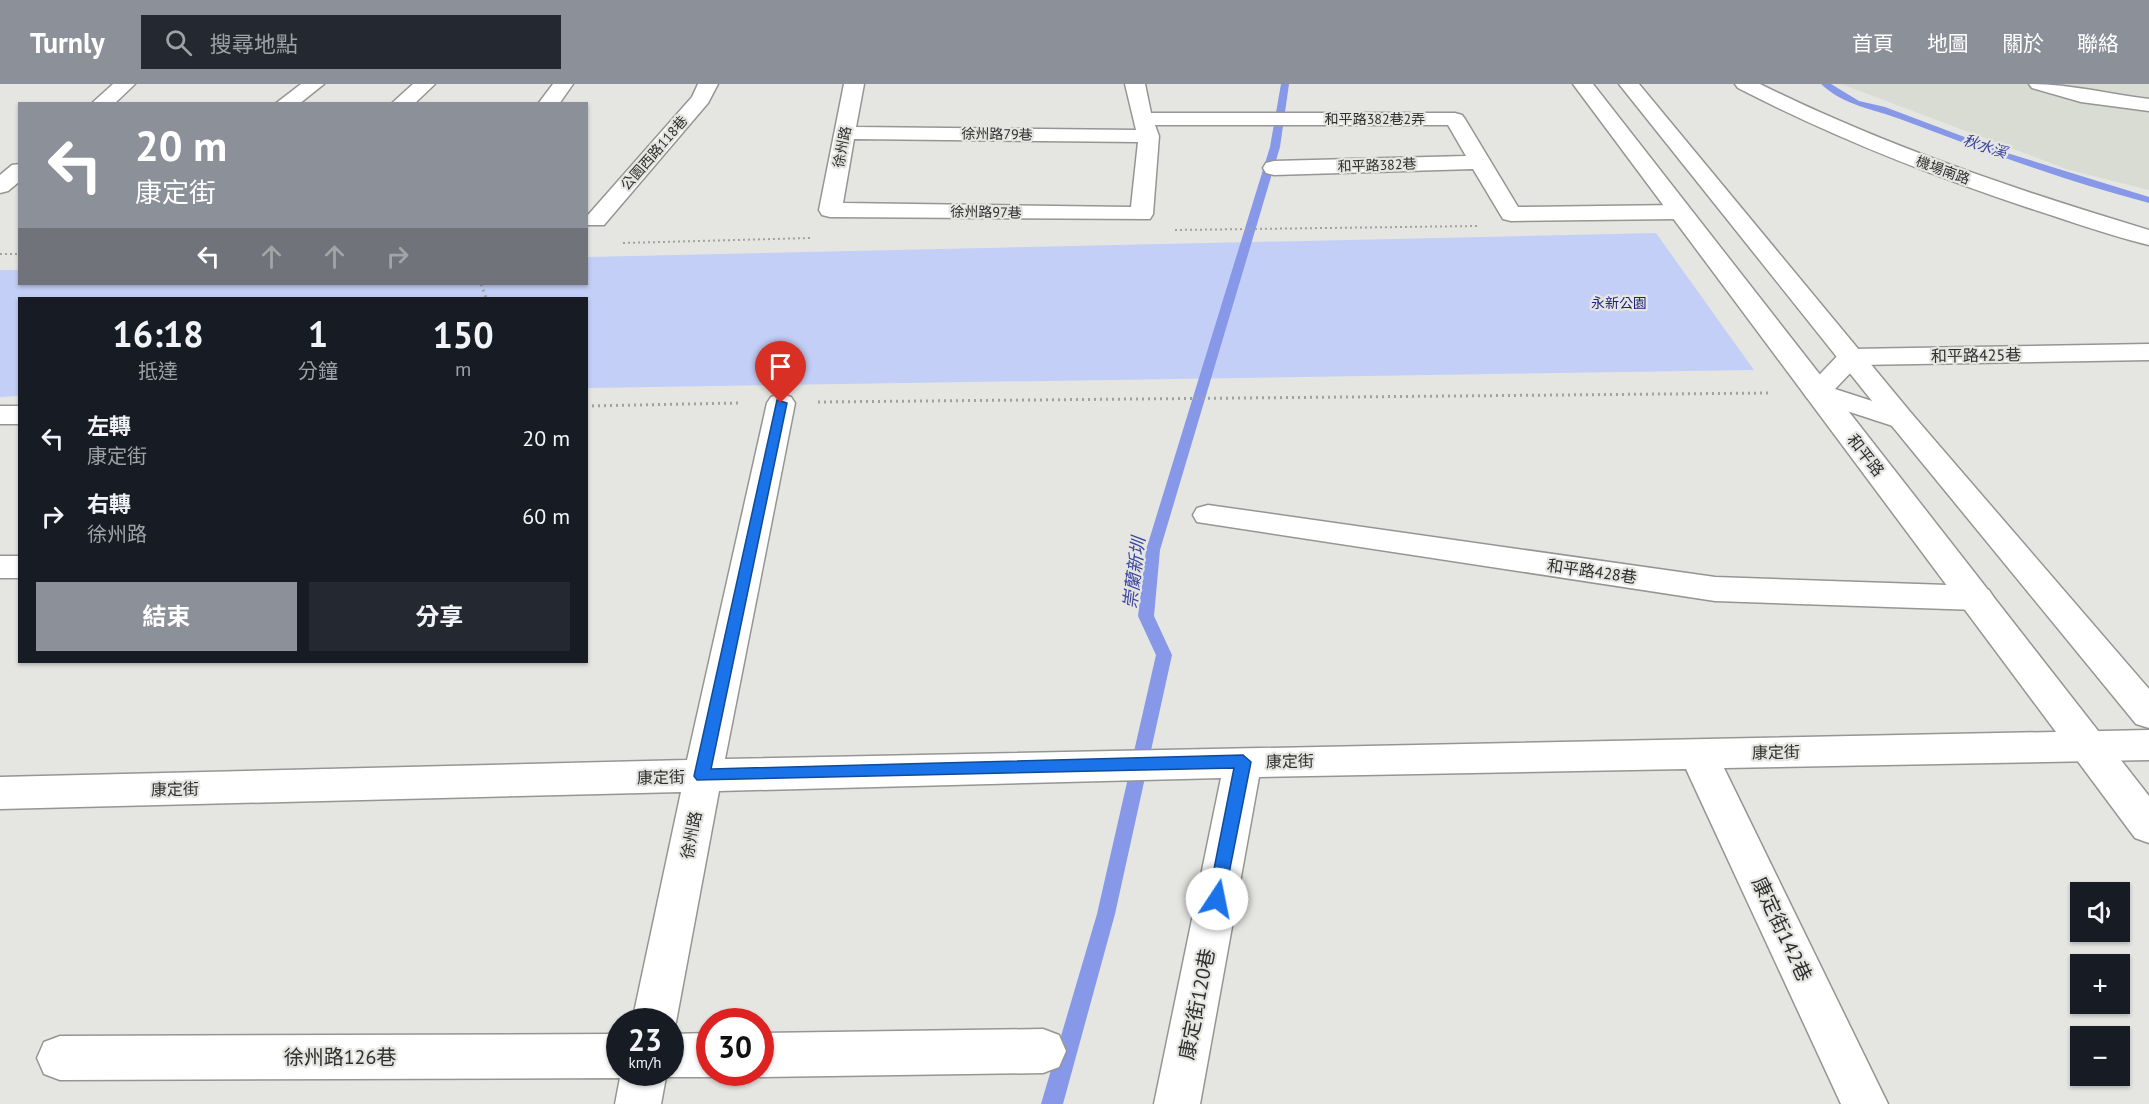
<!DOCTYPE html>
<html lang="zh-TW">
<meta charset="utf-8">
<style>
body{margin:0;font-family:"PT Sans","Noto Sans TC",sans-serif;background:#242831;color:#f1f3f6;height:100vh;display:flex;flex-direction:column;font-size:22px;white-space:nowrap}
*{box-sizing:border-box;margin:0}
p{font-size:20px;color:#9ea1a6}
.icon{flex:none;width:33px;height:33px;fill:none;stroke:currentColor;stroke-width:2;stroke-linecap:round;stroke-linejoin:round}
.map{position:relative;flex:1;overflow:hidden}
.sheet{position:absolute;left:18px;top:213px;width:570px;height:366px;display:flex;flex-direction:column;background:#171b24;border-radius:0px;box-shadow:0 2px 4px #0004}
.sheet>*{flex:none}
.guide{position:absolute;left:18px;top:18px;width:570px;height:183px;border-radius:0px;box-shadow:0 2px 4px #0004;background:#8c9099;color:#fff;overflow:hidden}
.buttons{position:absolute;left:2070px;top:798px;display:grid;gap:12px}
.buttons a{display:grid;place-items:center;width:60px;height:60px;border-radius:0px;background:#171b24;box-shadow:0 2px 4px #0004;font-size:30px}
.speed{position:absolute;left:606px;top:924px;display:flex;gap:12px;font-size:30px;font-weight:700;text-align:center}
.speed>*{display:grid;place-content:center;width:78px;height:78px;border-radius:50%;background:#171b24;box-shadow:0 2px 4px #0004;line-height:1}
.speed small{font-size:15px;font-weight:400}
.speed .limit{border:9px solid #d22;background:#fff;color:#111}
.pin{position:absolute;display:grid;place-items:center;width:51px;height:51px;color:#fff;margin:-62px -26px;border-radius:50% 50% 50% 0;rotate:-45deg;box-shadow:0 0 6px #0007}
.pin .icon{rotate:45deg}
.me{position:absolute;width:66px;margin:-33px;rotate:11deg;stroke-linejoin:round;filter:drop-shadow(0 0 4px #0008)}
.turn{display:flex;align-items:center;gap:21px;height:126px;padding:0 18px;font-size:27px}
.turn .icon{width:78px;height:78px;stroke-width:2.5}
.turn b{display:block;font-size:42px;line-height:51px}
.lanes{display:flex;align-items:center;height:57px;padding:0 18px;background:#0003;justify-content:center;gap:30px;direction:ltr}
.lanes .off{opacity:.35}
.eta{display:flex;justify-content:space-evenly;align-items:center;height:102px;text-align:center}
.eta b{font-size:36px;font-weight:700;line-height:42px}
.action{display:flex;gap:12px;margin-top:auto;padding:12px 18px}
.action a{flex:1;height:69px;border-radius:0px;background:#8c9099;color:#fff;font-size:24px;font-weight:700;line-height:69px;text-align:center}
.action a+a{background:#242831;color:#f1f3f6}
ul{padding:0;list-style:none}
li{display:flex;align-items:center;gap:18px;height:78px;padding:0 18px}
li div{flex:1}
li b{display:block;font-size:22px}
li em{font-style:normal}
header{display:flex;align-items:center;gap:36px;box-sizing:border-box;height:84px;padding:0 30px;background:#8c9099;color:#fff}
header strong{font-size:28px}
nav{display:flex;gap:33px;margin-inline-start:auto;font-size:21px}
.search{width:420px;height:54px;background:#242831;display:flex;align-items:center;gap:15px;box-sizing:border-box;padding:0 21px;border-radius:0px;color:#9ea1a6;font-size:22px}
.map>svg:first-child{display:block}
.built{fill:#d9dcd2}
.green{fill:#c4cff7}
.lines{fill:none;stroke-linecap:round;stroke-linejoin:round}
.stream{fill:#8698e7;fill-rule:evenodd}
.minor-casing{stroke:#959693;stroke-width:3}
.major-casing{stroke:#959693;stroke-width:3}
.path-far1{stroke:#a1a29f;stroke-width:2;stroke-dasharray:2 3;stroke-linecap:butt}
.path{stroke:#a1a29f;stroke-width:3;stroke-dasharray:2 4;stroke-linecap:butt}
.minor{fill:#fff;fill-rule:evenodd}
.major{fill:#fff;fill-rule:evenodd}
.route{fill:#1a73e8;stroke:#114b97;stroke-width:1.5}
.labels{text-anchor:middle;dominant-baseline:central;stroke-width:4.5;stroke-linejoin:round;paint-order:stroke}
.far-street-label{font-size:14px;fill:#2e2f2e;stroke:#e5e6e2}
.far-park-label{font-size:14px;fill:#1e1f79;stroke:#e5e6e2}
.far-water-label{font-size:15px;font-style:italic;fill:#3944a0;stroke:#e5e6e2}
.street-label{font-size:16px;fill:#2e2f2e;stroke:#e5e6e2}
.water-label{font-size:18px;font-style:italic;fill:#3944a0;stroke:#e5e6e2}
.near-street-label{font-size:20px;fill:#2e2f2e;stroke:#e5e6e2}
</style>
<header>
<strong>Turnly</strong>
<div class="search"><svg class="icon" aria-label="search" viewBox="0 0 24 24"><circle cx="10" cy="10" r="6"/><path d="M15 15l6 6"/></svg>搜尋地點</div>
<nav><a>首頁</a><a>地圖</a><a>關於</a><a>聯絡</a></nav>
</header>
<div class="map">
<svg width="2149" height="1020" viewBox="0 0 2149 1020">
<rect width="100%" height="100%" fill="#e5e6e2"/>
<path class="built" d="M1841,0H2149V106L2069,86Z"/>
<path class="green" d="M1656,149L1754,286L587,304L586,214H20L19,312L0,313V186H19L20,200H586L587,173Z"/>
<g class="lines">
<path class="stream" d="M1281,0H1289L1280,63L1160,466L1154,532L1172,571L1115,830L1063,1020H1041L1097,830L1156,571L1138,532L1146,466L1270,63Z
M1821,0H1831L1859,17L1885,23L2007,69L2149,113V119C2064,97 1982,66 1900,35C1873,25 1843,21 1821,0Z"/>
<defs>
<path id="minor" d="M113,0H135L114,20H91Z
M301,0H324L299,20H275Z
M413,0H435L414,20H391Z
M553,0H573L559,20H538Z
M698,0H718L708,19L604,141H588V131L692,13Z
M844,0H864L856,43L1136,46L1125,0H1145L1151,29H1455L1462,31L1465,35L1518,123L1678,121L1686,123L1689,128L1686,133L1678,135L1511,137L1503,135L1473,85L1274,91L1266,89L1263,84L1266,79L1274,77L1466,72L1448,41H1155L1159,52L1153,130L1150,135L830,133L822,131L819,126ZM854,55L1138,58L1131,123L843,119Z
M1735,0H1760C1885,62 2016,106 2149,146V161C2108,151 2067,136 2026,123C1927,90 1831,52 1738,4Z
M2029,0C2069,0 2109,10 2149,15V27L2081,18L2032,4Z
M20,80V97L8,107L0,109V91L12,81Z
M2149,260V276L1858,281L1835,305L1912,330L1916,336L1912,342L1902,345L1807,314L1803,308L1842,267L1851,265Z
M781,310L791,313L795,319L725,675L2149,646V676L1724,684L1888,1020H1841L1686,685L1259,693L1200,1020H1154L1221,694L719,707L676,938L671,950L710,949V988H722L710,993H666L661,1020H615L620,994L60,996L44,990L37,974L44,958L60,952L620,950V988H670V938H632L681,708L0,725V693L687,676L767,319L771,313Z
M0,322H20V340H0Z
M1208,421L1715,493L1977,502L1989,506L1994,514L1989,522L1977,526L1715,517L1197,438L1193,431L1197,424Z
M0,472H20V494H0Z
M1043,945L1059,951L1066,967L1059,983L1043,989L760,993L748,988H760V949Z"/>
<path id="major" d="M1573,0H1593L2149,712V759L2135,754Z
M1619,0H1639L1912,330L2149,605V644L2136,640L1892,342Z"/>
</defs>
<use href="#minor" class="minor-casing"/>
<use href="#major" class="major-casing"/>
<path class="path-far1" d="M1175,146L1477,142
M623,159L811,154
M0,170H20"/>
<path class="path" d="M481,200L486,214
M818,318L1771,309
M586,322L739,319"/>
<use href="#minor" class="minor"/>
<use href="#major" class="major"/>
</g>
<path class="route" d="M777,316L787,319L711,685L1243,671L1251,678L1223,820L1217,822L1211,820L1208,815L1234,684L697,696L694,692Z"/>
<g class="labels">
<g class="far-street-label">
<text x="1375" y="35">和平路382巷2弄</text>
<text transform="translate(997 50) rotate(1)">徐州路79巷</text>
<text transform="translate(842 63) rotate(-79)">徐州路</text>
<text transform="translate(654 69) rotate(-49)">公園西路118巷</text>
<text transform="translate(1377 81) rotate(-2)">和平路382巷</text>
<text transform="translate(1943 86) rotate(20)">機場南路</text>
<text transform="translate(986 128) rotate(1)">徐州路97巷</text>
</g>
<g class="far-park-label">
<text x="1619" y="219">永新公園</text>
</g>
<g class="far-water-label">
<text transform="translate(1985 62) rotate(18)">秋水溪</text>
</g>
<g class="street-label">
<text transform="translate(1976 271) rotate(-1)">和平路425巷</text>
<text transform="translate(1866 371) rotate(52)">和平路</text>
<text transform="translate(1592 487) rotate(8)">和平路428巷</text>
<text transform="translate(1776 668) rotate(-1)">康定街</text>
<text transform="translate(1290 677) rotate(-1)">康定街</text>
<text transform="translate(661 693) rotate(-1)">康定街</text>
<text transform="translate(175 705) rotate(-1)">康定街</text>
<text transform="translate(691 751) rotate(-79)">徐州路</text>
</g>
<g class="water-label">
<text transform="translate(1134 489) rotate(-83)">崇蘭新圳</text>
</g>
<g class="near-street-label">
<text transform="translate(1782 845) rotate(65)">康定街142巷</text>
<text transform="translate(1197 920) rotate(-79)">康定街120巷</text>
<text x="340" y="973">徐州路126巷</text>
</g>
</g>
</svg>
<div class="buttons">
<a><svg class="icon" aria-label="sound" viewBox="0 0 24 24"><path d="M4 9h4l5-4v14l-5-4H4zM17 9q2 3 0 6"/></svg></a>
<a>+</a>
<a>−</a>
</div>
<div class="speed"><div>23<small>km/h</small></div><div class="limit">30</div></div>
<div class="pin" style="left:781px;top:319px;background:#d93025"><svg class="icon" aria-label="arrive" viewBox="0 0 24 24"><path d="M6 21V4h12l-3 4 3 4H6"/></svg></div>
<svg class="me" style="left:1217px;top:815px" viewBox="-20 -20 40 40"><circle r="19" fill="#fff"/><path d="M0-13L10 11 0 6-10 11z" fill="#1a73e8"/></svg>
<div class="guide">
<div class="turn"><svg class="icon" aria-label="left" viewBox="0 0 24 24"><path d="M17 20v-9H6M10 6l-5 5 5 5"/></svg><div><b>20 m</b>康定街</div></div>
<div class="lanes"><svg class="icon" aria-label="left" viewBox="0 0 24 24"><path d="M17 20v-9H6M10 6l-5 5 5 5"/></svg><svg class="icon off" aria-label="ahead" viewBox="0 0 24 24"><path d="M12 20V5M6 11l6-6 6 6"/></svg><svg class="icon off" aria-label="ahead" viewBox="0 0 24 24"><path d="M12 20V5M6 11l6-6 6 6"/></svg><svg class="icon off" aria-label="right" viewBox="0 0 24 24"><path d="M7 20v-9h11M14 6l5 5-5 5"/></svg></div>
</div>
<section class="sheet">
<div class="eta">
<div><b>16:18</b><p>抵達</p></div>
<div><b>1</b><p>分鐘</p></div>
<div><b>150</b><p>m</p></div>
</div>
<ul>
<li><svg class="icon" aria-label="left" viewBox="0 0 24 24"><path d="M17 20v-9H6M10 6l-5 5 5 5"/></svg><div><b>左轉</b><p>康定街</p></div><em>20 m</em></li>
<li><svg class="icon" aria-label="right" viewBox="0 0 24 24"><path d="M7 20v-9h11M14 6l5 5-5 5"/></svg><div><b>右轉</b><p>徐州路</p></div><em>60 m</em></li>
</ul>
<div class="action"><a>結束</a><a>分享</a></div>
</section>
</div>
